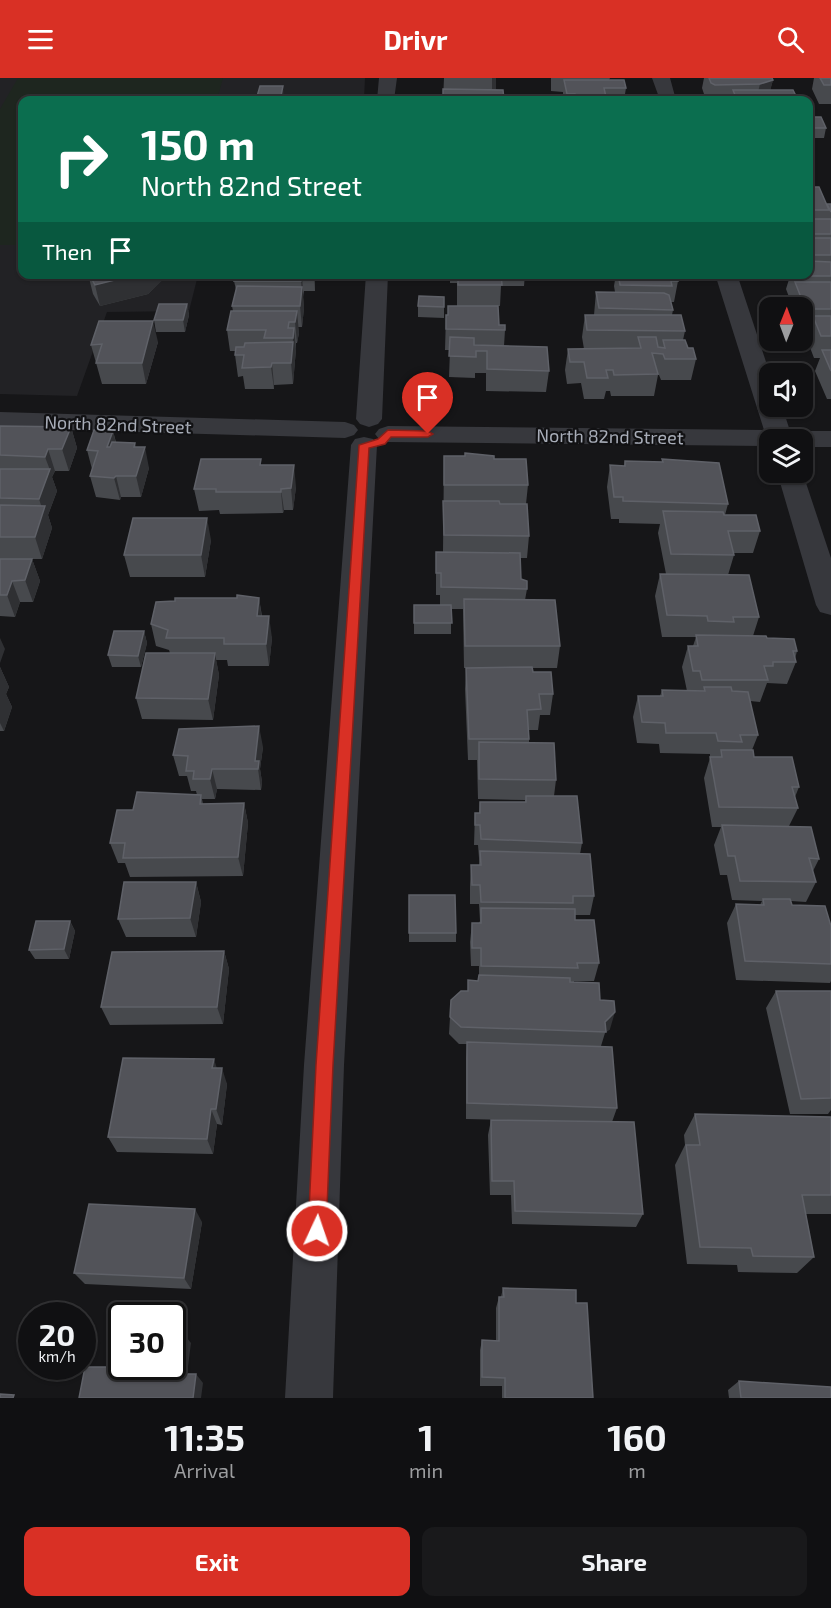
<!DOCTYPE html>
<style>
body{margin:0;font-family:"Exo 2",sans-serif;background:#19191b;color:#f1f3f6;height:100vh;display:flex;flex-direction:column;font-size:22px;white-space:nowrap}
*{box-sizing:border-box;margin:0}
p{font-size:20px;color:#9c9d9f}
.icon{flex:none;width:33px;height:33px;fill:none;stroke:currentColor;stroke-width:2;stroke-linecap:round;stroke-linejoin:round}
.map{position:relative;height:1320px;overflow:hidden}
.side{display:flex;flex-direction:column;background:#101012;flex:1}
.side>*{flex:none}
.hud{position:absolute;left:18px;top:18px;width:795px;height:183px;border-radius:12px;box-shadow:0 2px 4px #0004,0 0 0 2px #303032;background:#0b6e4f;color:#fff;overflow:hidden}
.needle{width:39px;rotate:1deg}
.buttons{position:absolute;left:759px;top:219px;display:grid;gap:12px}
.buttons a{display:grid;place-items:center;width:54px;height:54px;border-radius:12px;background:#101012;box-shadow:0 2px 4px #0004,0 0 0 2px #303032;font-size:30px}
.speed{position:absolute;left:18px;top:1224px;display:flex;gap:12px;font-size:30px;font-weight:700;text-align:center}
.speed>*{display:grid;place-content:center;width:78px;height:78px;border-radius:50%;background:#101012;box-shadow:0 2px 4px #0004,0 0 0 2px #303032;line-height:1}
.speed small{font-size:15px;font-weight:400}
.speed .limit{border:3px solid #111;border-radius:9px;background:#fff;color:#111}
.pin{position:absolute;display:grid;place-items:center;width:51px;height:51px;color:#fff;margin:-62px -26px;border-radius:50% 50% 50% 0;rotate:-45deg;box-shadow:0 0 6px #0007}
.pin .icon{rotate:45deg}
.me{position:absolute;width:66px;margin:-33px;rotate:3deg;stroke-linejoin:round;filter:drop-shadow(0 0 4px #0008)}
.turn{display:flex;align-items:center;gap:21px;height:126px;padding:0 24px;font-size:27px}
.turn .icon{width:78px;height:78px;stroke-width:2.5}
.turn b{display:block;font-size:42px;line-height:51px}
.then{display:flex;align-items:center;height:57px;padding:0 24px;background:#0003;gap:12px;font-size:22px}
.eta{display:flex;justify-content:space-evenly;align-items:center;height:102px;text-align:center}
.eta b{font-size:36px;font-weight:700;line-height:42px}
.button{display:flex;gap:12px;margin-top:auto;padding:12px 24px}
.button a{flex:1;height:69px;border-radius:12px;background:#d93025;color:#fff;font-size:24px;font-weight:700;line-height:69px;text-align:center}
.button a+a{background:#19191b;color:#f1f3f6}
header{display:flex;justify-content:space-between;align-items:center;height:78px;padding:0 24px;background:#d93025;color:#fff;font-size:27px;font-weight:700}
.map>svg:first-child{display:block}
.built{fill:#222225}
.green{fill:#1e261f}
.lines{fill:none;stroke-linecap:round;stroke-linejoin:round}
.minor{fill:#37383d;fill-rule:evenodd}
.wall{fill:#47494d}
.shaded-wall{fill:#2f3033}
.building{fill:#525359;stroke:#5f6168;stroke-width:1.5}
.route{fill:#d93025;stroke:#8d1f18;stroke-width:1.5}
.labels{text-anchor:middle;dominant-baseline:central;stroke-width:4.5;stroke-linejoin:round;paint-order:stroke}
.far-street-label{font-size:18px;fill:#a8adb8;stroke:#111113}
</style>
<header><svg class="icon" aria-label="menu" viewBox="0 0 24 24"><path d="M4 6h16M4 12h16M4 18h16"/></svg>Drivr<svg class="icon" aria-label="search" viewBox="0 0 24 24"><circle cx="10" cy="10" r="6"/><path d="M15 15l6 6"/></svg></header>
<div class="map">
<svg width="831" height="1320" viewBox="0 0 831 1320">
<rect width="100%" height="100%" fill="#161618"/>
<path class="built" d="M0,0H365L364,22H22V196L198,197L189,233L107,234L77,318L0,316Z"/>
<path class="green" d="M18,0H223L217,22H22V167H0V31Z"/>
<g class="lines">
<path class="minor" d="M379,0H397L394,22H377Z
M652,0H670L676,22H660Z
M366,196H388L382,341L378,346L369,349L360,346L356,341Z
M715,196H737L770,296V328H782L790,353H831V369H802V362H770V368L388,364L379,361L375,356L379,351L388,348L764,352Z
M0,334L345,344L354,347L358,352L354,357L345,360L0,350Z
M364,359L373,361L377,367L344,987L333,1320H285L304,987L351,367L355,361Z
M802,393L831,480V537L820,534L816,527L777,394Z"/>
</g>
<path class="wall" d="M444,0H496V12L443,22Z
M551,0H610L609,2L626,10L624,22H563V14L551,13Z
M704,0H772L773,2L770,12L797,20V22H707L706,17L704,16L702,10Z
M814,0H831V26H819L812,11Z
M808,39L826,50L824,60H808Z
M808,109L827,128V126H831V321H827L815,293L820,280H814L806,259L809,252H807L804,243H802V230H791L789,225L791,219H789L786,211L790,198H786V196H808Z
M88,196H168L148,216L100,228L93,216Z
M236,196H315V213H304L303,219L304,230L302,249H298L299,255L297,265H296V271L293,306L274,307V311H245L243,298L238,299L235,277V273H230L227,252L233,233L232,228L236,212L234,203Z
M450,196H525L524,208H501L500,228H457V205H450Z
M616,196H676L678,203L674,224H671L673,232L672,237L685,253L683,262L688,270L696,281L691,302H661L659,297H658L654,318H611L610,313H606L604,321H584L581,305L567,306L565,292L568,271H584L582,259L585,237H594L596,214H615L614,208Z
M444,219V240L418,239V228Z
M187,226L189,237L185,254H156L154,242Z
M446,237L499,247L505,252L504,268L549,293L546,314L486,313V295H475V300L449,299L450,272H445Z
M158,264L146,306H102L91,267Z
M0,348L71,349L77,370L69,393H55L52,399L57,413L48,437L52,450L42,481H0Z
M113,353L116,364L136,369L149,390L141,419H121L120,422L96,419L90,398L92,391L87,372Z
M444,378L494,381L528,407L526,426L529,458L527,480H520L521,501L527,511L525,522L560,568L557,590H532L533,594L553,616L550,637H540L538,652H529V664L556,702L554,718L582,765L580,776L594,818L590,837H575V842L599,885L594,903H574V904L600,922L610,951L605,955L601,968L617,1030L612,1044L643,1136L636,1149L512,1146L511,1117H490L488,1057L491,1042H513L466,1041V980L467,966H459L449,956L451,922L467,913L478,903L479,897V888H471L470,864L472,845H479L480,843L479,826H470V806L471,787H479V780L478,767H474L475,735H479L480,724H525V722L478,721L477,682H468L465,611L466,590H464L463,531H451V556H414V527H440V517H436V474H443Z
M662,381L728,426L725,437L760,453L753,475H734V477L728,497L759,539L753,558L767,560L797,573L795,581L796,584L787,606L767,605L760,624L750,623L758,657L752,672L754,679L799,709L795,719L798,730L789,748L819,781L813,793L816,804L806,824L791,823L792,827L831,848V903L830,905L736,902L727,845L736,826L760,827L762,823L732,822L727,797H720L714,767L721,749H712L704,700L710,680V676L660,675L659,666L637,665L633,639L638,618H660L662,612L687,613L682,589L688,568H693L696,559H662L655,518L660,496H666L658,455L660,446L619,445V441H611L607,409L610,387L624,388L625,383L662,384Z
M262,387L296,409L293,432H284L283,435L220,436L219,432L199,433L194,411Z
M211,462L205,499H130L124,477Z
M0,481H32L40,503L33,524H20L15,539L0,538Z
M259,520L262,538L272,560L269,588H228L227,582H216L219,597L213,642L142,641L136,620L170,575L169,572L156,568L151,546Z
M144,553L147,565L141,589H112L108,577Z
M0,589L9,609L6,616L12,629L4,653H0Z
M263,669L260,691L262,704L261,712L217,711L215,721H202L203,726L244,725L248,745L243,798L130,799L125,785H118L110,765L197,717L196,713H191L187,698H179L173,677Z
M196,804L201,824L196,859H126L118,841Z
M409,817L456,855V864H409Z
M70,843L75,853L69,881H35L29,872Z
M224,873L229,891L223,946L110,947L101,929Z
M776,913H831V1032L828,1036H790L766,930Z
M217,990L227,1006L222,1047L217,1046L213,1076L117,1074L108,1059Z
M695,1036L831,1039V1136H806L814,1179L797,1195L738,1194L737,1187L687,1186L675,1087L685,1067L684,1057Z
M202,1144L191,1211L85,1206L74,1195Z
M503,1210L576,1225L593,1320H502V1308H480V1272L482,1262H496V1230L499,1219H501Z
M739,1303L831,1320H729L728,1312Z"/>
<path class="shaded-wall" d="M492,0H496V14L492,15Z
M773,2L768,21L756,22L760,6Z
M283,8L284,22H280Z
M606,19V22H594L595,20Z
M139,196L168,197L148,216L100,228L95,207Z
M302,196L304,230L302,249L300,228L302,214L301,203Z
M314,196H315V213Z
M187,226L189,237L185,254L183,242Z
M297,233L299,255L297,265L295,244Z
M153,243L158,264L146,306L142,285Z
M294,250L296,271L293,306L291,285Z
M272,285L274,307V311L271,289Z
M71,349L77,370L69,393L62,371Z
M113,353L118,374L107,369Z
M135,365L140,385L145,369L149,390L141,419L136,398L134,369Z
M48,371L55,393L52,399L57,413L48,437L52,450L42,481L35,459L43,433L39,421L50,392L45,379Z
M294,387L296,409L293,432L291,410Z
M116,398L121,419L120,422L114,400Z
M281,411L284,432L283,435L281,414Z
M207,440L211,462L205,499L201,477Z
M32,481L40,503L33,524L25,502Z
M12,503L20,524L15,539L7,517Z
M259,520L262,542L257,538Z
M269,538L272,560L269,588L266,566Z
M144,553L147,565L141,589L138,578Z
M0,560L5,571L0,585Z
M215,575L219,597L213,642L208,621Z
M0,589L9,609L6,616L12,629L4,653L0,645Z
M259,648L263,669L260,691L262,704L261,712L258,691L255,683Z
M212,691L217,711L215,721L210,701Z
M244,725L248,745L243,798L238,779Z
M196,804L201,824L196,859L190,840Z
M70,843L75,853L69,881L64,871Z
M224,873L229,891L223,946L217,929Z
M615,934L610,951L605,955V944Z
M214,981L219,997L212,990Z
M222,990L227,1006L222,1047L216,1031Z
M211,1031L217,1046L213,1076L207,1061Z
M195,1131L202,1144L191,1211L184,1200Z
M183,1255L191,1265L186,1304L178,1296Z
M196,1296L203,1305L201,1320H193Z"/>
<path class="building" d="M709,0H772L773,2L760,6L715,7L711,5Z
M820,0H831V7H824Z
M564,2H624L626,10H604L606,19L595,20H576L575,16H567Z
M260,8H283L280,22H256Z
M443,11L503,12L504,22H443Z
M733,12H793L797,20H774L775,22H737Z
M808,39H821L826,50H810L808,46Z
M808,109H819L829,132H808Z
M827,126H831V134Z
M808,141H831V156H808Z
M808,160H831V177H808Z
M808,183L831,184V198H795V196H808Z
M89,196H139L95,207Z
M236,196H302L301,203H234Z
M458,196H501L502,207H458Z
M618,196H676L678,203H671L672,208L620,207Z
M795,204H831V231H814L810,222H802Z
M237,208L302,209L300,228H232Z
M596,214L664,215L669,217L673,232L599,230Z
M419,218L444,219V229L418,228Z
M159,226H187L183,242H154Z
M448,228H498L499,247H505V252L446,251V237H448Z
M231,233H297L295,244H289L288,250H294L293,260H264L266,252H227Z
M585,237H681L685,253L587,252Z
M813,238H831V258H821Z
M99,243H153L142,285H96L102,266L91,267Z
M450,259L474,260V267L547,269L549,293L487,291V273H476V279L449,278Z
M638,259H656L658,269L665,270L663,262H685L688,270H693L696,281H665L663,276L652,275L658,296L614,297L613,292H606L608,300H587L584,284H570L568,271L641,270Z
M293,264L291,285H272L271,289L242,290L244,277H235L236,269H244L245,265Z
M822,272H831V293Z
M0,348L71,349L62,371H48L45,379L0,377Z
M94,352L113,353L107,369H110L112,364L135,365L134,369H145L136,398H116L114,400L90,398L98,373L87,372Z
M465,375L494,378V381H526L528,407H444V378H465Z
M201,381H261L260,387H294L291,410L281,411V414H216V411H194Z
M662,381L719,385L728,426L623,423V419H614L610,387L625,388V383L663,384Z
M0,391H50L39,421L0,420Z
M443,423H499L500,426H527L529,458L444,457Z
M0,427L45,428L35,459H0Z
M663,433L723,434L724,437H756L760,453H728L734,477L671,476Z
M133,440H207L201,477H124Z
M436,474L520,475L521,501L527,503V511L441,509V495H436Z
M0,481H32L25,502L12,503L7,517H0Z
M660,496L749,497L759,539H733L734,544L708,543L707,538L667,537Z
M237,517L259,520L257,538H269L266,566H224V560H166L168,552L151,546L156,524L175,523V520H237Z
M464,521L555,522L560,568H465Z
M414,527H451L452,545H414Z
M114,553H144L138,578L108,577Z
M696,557L766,558L767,560L794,561L797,573H793L796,584H773V588H764L768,602H702L700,593H693L688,568H698Z
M146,575H215L208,621L136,620Z
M532,589L533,594H551L553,616H539L541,631L527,632L529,661H469L466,590Z
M704,609H731L732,613L748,614L758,657H740L742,664L718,663L716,655H666L665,645L642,644L638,618H663L662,612L705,613Z
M259,648L255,683H259L258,691H212L210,701H193L194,693H186L188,678L173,677L179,651Z
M479,664L554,665L556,702L479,701Z
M721,672H753L754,679H792L799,709H792L798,730L719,729L710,679H722Z
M137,714L201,717L200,726L244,725L238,779L123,780L125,765H110L117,732H133Z
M526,718H577L582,765L481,761L480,747H475V735H480V724H526Z
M722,747L811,749L819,781L809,780L816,804L740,803L735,778H728Z
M480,773L590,776L594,818H573V825L481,824L480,807H472L471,787H481Z
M124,804H196L190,840L118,841Z
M409,817H455L456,855H409Z
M763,821H790L792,827L825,828L831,848V886L745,883L736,826L764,827Z
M481,830L575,831V842H594L599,885H577L578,890L481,888V870H472V845H481Z
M36,843H70L64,871L29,872Z
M224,873L217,929H101L112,874Z
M479,897L570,900V904L599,905L600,922L614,923L615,934L605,944L606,954L461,949L450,939L451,922L461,913H468V902L478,903Z
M776,913H831V1020L801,1021Z
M467,964L612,969L617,1030L467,1025Z
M123,980L214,981L212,990H222L216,1031H211L207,1061L108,1059Z
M695,1036L831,1039V1117H802L814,1179L753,1178L751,1170L700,1169L686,1067H700Z
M491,1042L634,1044L643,1136L515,1133L514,1103H492Z
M89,1126L195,1131L184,1200L74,1195Z
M503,1210L576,1212V1225H587L593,1320H505V1300L482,1299V1262L499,1263V1219H504Z
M172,1255H183L178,1296H196L193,1320H79L85,1289H118L122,1267V1288H172Z
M739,1303L831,1309V1320H741Z
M0,1316L14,1317L13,1320H0Z"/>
<path class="route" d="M388,352L428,353L433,356L428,359H391L385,366L369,370L333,987L326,1153L324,1160L317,1163L310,1160L308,1153L316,987L359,367L378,361Z"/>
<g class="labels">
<g class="far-street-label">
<text transform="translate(118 346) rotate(2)">North 82nd Street</text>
<text transform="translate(610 358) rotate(1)">North 82nd Street</text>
</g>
</g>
</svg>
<div class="buttons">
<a><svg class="needle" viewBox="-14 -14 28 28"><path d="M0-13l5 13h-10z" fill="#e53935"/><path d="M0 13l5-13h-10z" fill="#9c9d9f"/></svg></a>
<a><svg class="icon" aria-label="sound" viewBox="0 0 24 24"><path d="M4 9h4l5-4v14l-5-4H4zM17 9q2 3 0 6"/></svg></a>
<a><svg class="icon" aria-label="layers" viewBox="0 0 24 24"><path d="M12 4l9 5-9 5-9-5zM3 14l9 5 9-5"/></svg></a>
</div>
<div class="speed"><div>20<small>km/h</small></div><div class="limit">30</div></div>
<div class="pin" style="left:428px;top:356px;background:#d93025"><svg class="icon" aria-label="arrive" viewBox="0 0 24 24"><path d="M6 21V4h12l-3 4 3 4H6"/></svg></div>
<svg class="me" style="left:317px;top:1153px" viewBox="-20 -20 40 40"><circle r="17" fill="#d93025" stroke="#fff" stroke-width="3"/><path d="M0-11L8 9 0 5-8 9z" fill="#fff"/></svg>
<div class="hud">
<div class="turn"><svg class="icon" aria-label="right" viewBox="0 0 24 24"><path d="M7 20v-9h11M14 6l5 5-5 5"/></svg><div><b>150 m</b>North 82nd Street</div></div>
<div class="then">Then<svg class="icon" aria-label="arrive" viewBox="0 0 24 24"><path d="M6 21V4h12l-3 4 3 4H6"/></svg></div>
</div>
</div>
<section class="side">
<div class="eta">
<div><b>11:35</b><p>Arrival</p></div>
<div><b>1</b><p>min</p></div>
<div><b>160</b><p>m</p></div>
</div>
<div class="button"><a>Exit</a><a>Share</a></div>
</section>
